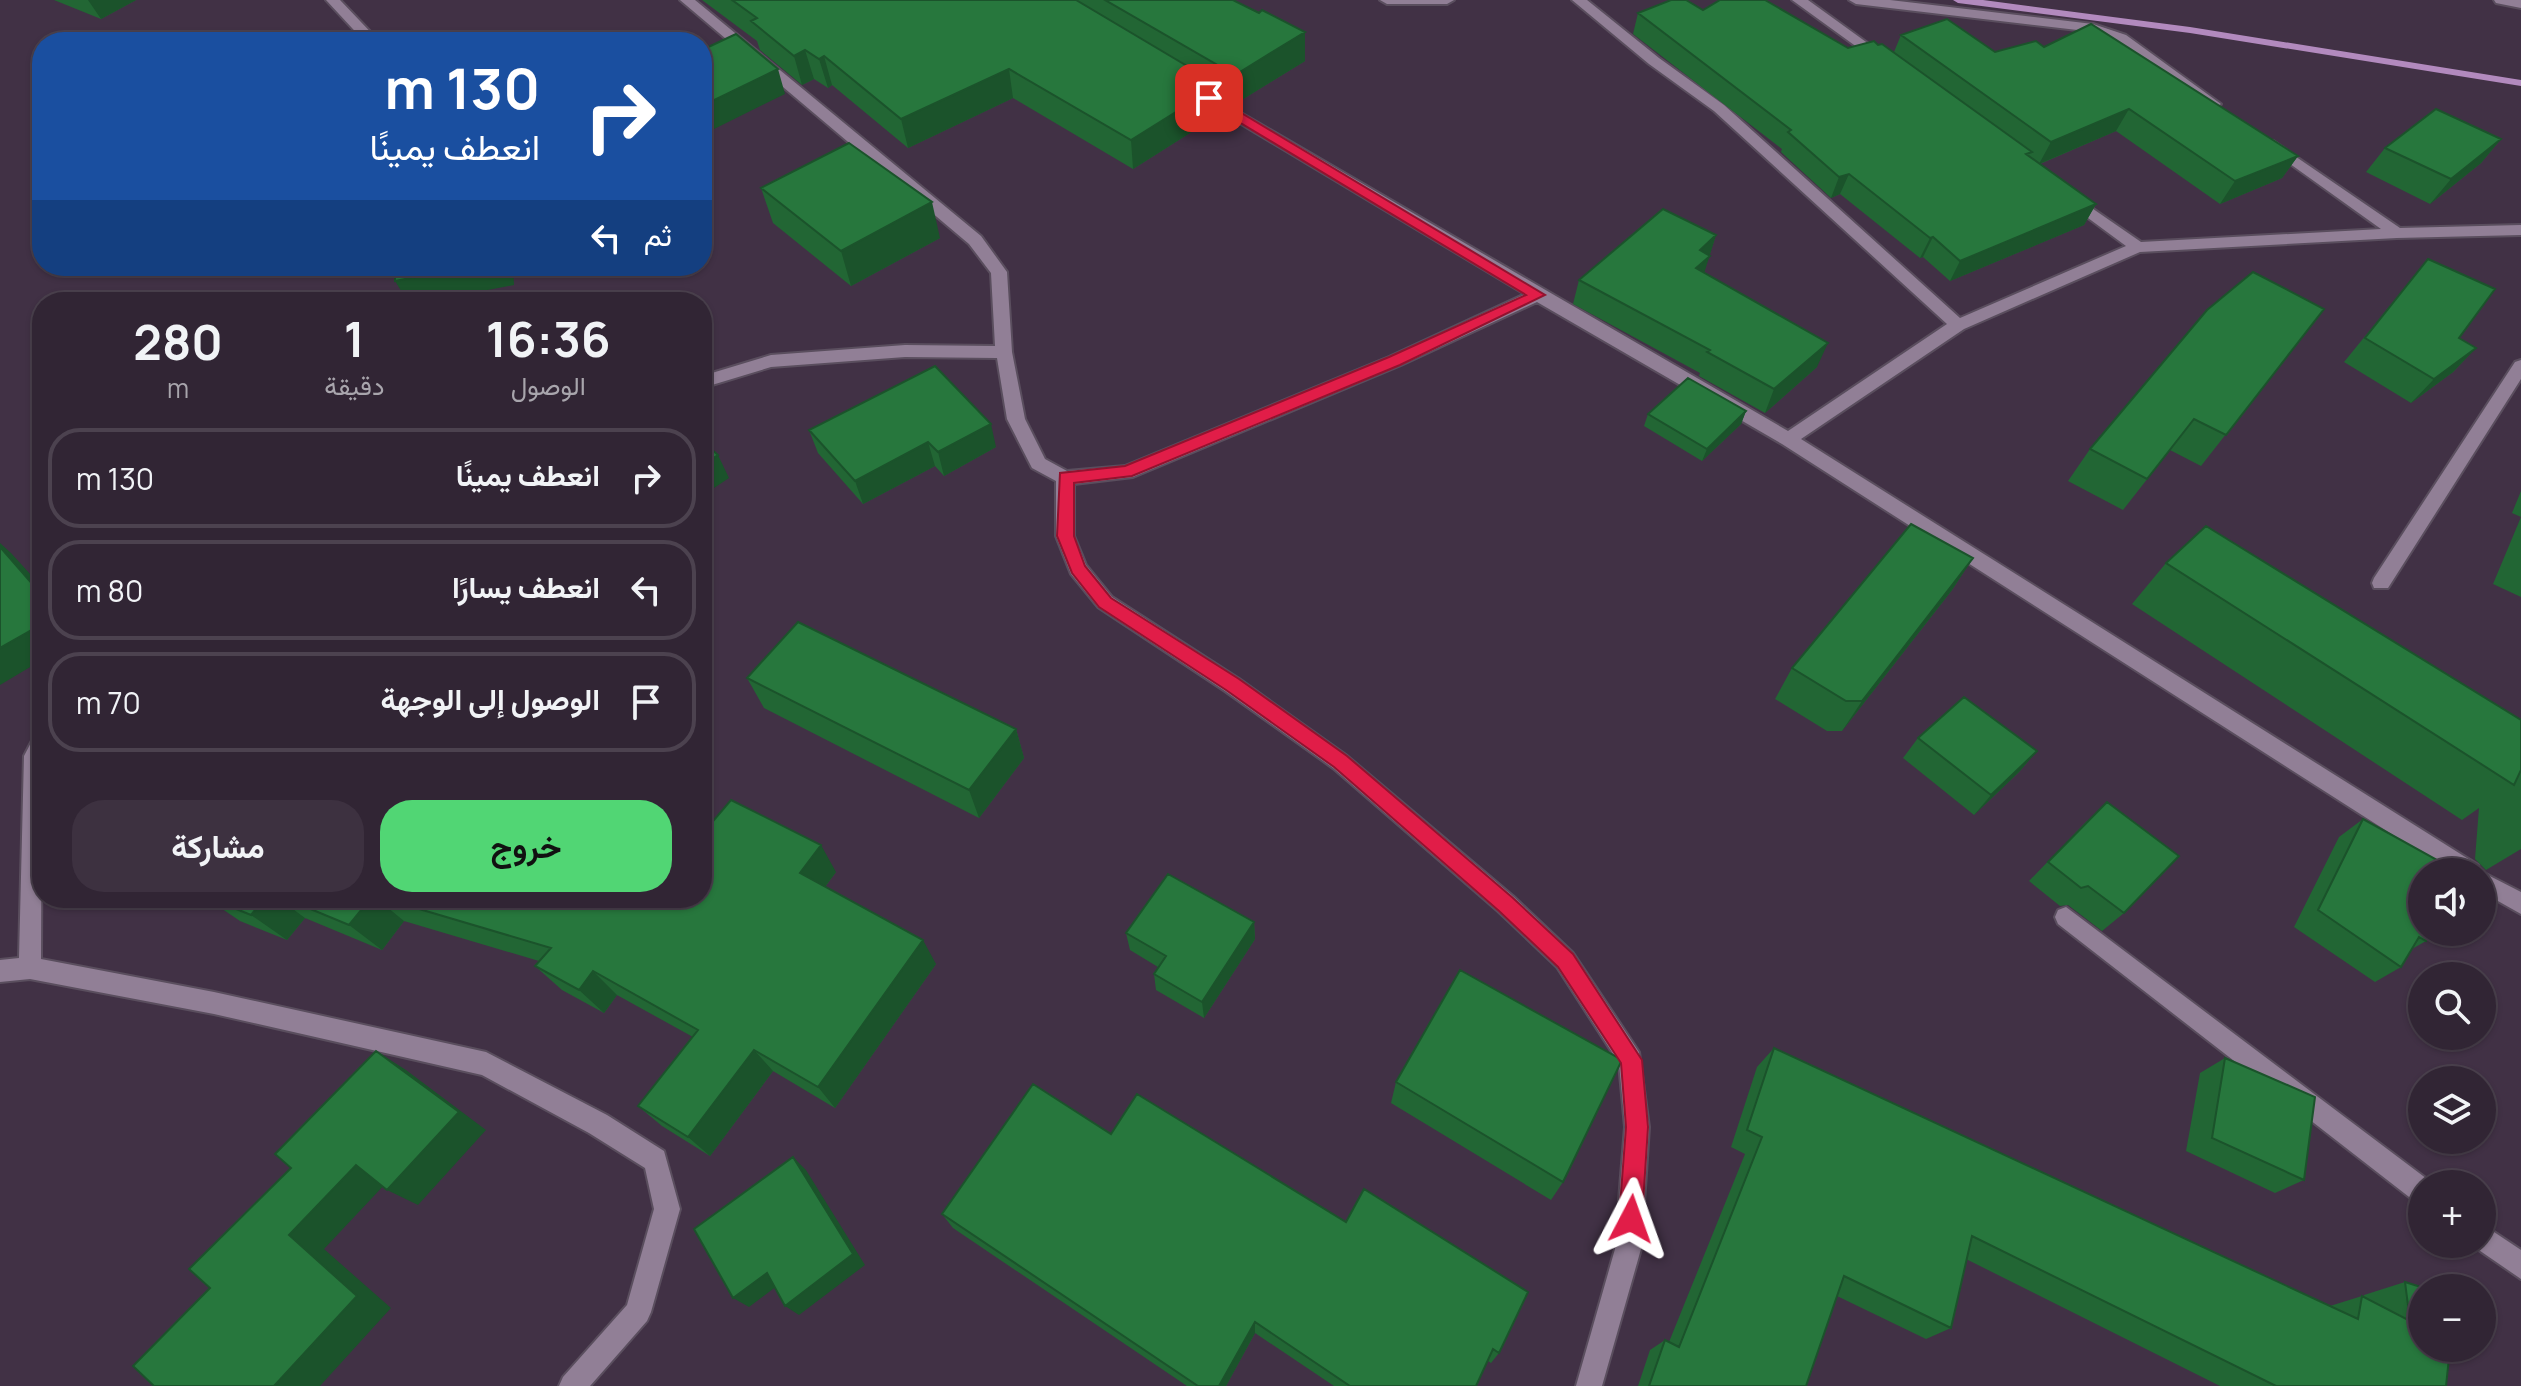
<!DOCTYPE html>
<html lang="ar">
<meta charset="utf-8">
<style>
body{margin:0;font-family:Manrope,Vazirmatn,sans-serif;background:#3d3140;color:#f1f3f6;direction:rtl;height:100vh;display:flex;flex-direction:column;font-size:30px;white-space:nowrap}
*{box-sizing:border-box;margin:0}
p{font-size:26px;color:#a8a5ac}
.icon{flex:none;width:44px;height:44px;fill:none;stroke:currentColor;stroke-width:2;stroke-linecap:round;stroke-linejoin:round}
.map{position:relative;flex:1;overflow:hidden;direction:ltr}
.details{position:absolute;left:32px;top:292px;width:680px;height:616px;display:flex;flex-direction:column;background:#312534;border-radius:32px;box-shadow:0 2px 6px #0004,0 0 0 2px #4c424f;direction:rtl}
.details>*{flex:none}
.guide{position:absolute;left:32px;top:32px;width:680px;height:244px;border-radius:32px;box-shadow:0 2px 6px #0004,0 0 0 2px #4c424f;direction:rtl;background:#1a4fa0;color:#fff;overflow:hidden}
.controls{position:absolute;left:2408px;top:858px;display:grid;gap:16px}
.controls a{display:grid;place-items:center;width:88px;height:88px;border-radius:50%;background:#312534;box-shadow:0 2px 6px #0004,0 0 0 2px #4c424f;font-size:40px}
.pin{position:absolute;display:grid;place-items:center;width:68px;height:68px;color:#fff;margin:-34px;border-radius:16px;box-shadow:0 4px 12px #0006}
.me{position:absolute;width:88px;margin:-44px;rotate:4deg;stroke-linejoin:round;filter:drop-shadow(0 0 6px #0008)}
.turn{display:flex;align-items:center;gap:28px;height:168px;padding:0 40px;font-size:36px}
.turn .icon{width:104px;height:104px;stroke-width:2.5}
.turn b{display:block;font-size:56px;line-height:68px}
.then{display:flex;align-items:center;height:76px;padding:0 40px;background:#0003;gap:16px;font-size:30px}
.eta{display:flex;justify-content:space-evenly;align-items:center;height:136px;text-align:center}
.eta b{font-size:48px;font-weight:700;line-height:56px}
.action{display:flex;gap:16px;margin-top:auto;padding:16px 40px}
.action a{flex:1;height:92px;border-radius:32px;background:#51d674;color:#111;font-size:32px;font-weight:700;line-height:92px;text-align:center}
.action a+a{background:#3d3140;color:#f1f3f6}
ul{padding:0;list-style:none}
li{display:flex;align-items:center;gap:24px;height:100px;margin:0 16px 12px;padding:0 24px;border:4px solid #4c424f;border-radius:32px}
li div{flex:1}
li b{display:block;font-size:30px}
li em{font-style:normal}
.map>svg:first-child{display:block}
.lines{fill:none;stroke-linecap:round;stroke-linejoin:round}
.stream{fill:#b28abe;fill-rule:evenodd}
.minor-casing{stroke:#5a4e5e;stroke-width:4}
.minor{fill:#917f96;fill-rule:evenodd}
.wall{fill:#226634}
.shaded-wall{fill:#1b532b}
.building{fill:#27773d;stroke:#1b532b;stroke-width:2}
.route{fill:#e11d48;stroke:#92132f;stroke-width:2}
</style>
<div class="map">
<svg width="2521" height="1386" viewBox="0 0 2521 1386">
<rect width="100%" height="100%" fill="#413145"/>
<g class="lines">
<path class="stream" d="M1953,0H1983L2190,27L2521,80V86L2190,33L1958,3Z"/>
<defs>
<path id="minor" d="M326,0H340L380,42H365Z
M680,0H695L981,236L1007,272L1012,352L1025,419L1045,459L1067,471L1125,466L1389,357L1525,294L1193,95L1191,92L1198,88L1788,431L1947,324L1714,111L1649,64L1572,0H1587L1659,58L1724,105L1960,318L2126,246L2065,201L2062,198L2070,193L2141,242L2381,229L2268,148L2266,145L2273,141L2400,228L2521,225V235L2397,238L2140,252L1964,329L1801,439L2478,865L2480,871L2521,892V914L2482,892V872H2451L1782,444L1537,302L1401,365L1133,477L1074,484V536L1086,565L1112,597L1239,679L1347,756L1514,897L1573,953L1639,1052L1649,1127L1641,1249L1602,1386H1576L1615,1249L1625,1127L1619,1063L1557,967L1498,911L1333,768L1225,691L1098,607L1071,574L1056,536V481L1032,468L1007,419L997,358L905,357L771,367L702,388V376L771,355L905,345L995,346L991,273L969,244Z
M1380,0H1454L1447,4H1387Z
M1792,0H1808L1891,60L1879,63Z
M1849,0H1890L2093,24L2126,35L2221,104L2214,108L2209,107L2116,41L2086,31L1856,4Z
M2494,0H2521V8L2496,3Z
M2521,360V379L2388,588H2374L2372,583L2374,578L2515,362Z
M42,732L41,959L214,992L486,1052L607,1115L664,1151L680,1209L651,1312L647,1321L590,1386H559L563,1377L627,1305L654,1209L645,1168L589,1133L482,1075L214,1014L30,979L0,982V960L19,958L24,756L35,735Z
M2066,907L2431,1182L2422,1184V1203L2413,1200L2058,924L2055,917L2058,910Z
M2482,1224L2521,1250V1279L2473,1246L2482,1244Z"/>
</defs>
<use href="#minor" class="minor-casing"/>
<use href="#minor" class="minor"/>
</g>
<path class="wall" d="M54,0H136L101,19Z
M702,0H1233L1305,61L1235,104L1220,95V114L1133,169L1013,98L908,148L832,85L828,88L814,79L802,85L760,50L757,41Z
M1703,10L1848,48L1878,45L1894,52L1901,35L1995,52L2044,47L2298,156L2282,178L2220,204L2116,131L2040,164L2096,204L2084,225L1950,281L1923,257L1920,258L1840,194L1831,198L1781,152L1782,149L1633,34L1638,13Z
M2501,139L2481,163L2430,204L2366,172L2385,148Z
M761,188L940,238L851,286L773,223Z
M1716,235L1704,272L1817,367L1765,413L1699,376L1700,373L1573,304L1579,280Z
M2428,259L2459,338L2476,348L2453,372L2411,403L2344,362Z
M2324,309L2201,466L2170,450L2123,510L2068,481L2090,449Z
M1746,411L1741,424L1702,461L1644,426L1648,414Z
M809,430L996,447L944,476L935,466L863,504L818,453Z
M2521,491V597L2493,584L2521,517L2512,513Z
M1973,558L1952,590L1842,731H1827L1775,699L1792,668Z
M2166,563L2521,720V849L2486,870L2475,859L2479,808L2462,820L2132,604Z
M747,678L1016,729L1024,758L979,818L764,708Z
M1918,738L2037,751L2019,772L1974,815L1903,758Z
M2363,819L2426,941L2412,949L2401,967L2375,982L2294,927L2339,837Z
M2087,821L2124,913L2102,931L2068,905L2060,906L2029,881Z
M836,872L825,887L936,964L835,1108L773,1071L710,1156L662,1126L638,1106L693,1037L617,995L604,1013L562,990L535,966L539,961L404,921L382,950L305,918L287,940L240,921L206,898H702Z
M1254,922L1255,939L1204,1018L1156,990L1154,974L1158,967L1130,950L1126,933Z
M1774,1048L2330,1306L2362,1296L2364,1298V1295L2405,1282L2446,1386H2220L1966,1259L1951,1328L1926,1339L1837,1296L1806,1386H1638L1650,1350L1665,1340L1669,1342L1745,1154L1731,1147L1757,1067Z
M2225,1058L2304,1180L2275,1193L2186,1151L2200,1073Z
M1396,1082L1563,1182L1551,1200L1391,1103Z
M1111,1134L1499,1353L1491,1363L1488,1361L1476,1386H1334L1255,1333L1226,1386H1187L953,1228L942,1214Z"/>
<path class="shaded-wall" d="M88,0H136L101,19Z
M1305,32V61L1235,104V75Z
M805,50L814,79L802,85L794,56Z
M824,56L832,85L828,88L819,59Z
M778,69L785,94L702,135V106Z
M1009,69L1013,98L908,148L901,119Z
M1219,85L1220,114L1133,169L1131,140Z
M2129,109L2116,131L2039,164L2051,142Z
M2501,139L2481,163L2430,204L2451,179Z
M2298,156L2282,178L2220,204L2235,181Z
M1849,174L1840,194L1831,198L1839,177Z
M932,202L940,238L851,286L841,251Z
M2096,204L2084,225L1950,281L1960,261Z
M1716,235L1702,280L1689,292L1700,250Z
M1933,237L1923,257L1920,258L1930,238Z
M471,266H513L514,285L425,302H408L395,281Z
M1828,343L1817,367L1765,413L1774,389Z
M2476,348L2453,372L2411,403L2434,379Z
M1746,411L1741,424L1702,461L1707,449Z
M991,424L996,447L944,476L938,452Z
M928,442L935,466L863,504L855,481Z
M718,455L729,478L702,496V465Z
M0,543L11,553L42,587V595L0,547Z
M1973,558L1952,590L1842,731L1862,701Z
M42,624V660L0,685V648Z
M1016,729L1024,758L979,818L969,790Z
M2037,751L2019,772L1974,815L1991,795Z
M821,845L836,872L816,899L800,873Z
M265,898H278L305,918L287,940L251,915Z
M371,898H376L404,921L382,950L349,925Z
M1254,922L1255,939L1204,1018L1202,1002Z
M923,940L936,964L835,1108L818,1087Z
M593,971L617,995L604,1013L579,990Z
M754,1050L773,1071L710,1156L688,1137Z
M376,1051L406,1070L486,1130L418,1205L387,1190Z
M793,1157L806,1170L865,1265L799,1315L785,1306Z
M356,1165L388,1181L324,1249L391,1308L320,1386H274L289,1235Z
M767,1273L781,1283L749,1307L733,1298Z
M1255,1322V1333L1226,1386H1219Z"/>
<path class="building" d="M732,0H1076L1219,85L1131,140L1009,69L901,119L824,56L819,59L805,50L794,56L751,21L757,18Z
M1105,0H1233L1259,13L1262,10L1305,32L1235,75Z
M1671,0H1686L1703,10L1720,0H1765L1848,48L1874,41L1878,45L1882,44L2032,152L2026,154L2096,204L1960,261L1933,237L1930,238L1849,174L1839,177L1788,132L1791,130L1638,13Z
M1947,19L1995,52L2036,41L2044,47L2091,24L2298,156L2235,181L2129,109L2051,142L1901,35Z
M736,34L778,69L702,106V50Z
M2436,109L2501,139L2451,179L2385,148Z
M849,143L932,202L841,251L761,188Z
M1663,209L1716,235L1700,250L1710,256L1696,268L1828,343L1774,389L1707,352L1710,350L1579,280Z
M2428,259L2495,289L2459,338L2476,348L2434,379L2365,338Z
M395,266H471L395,281Z
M2253,272L2324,309L2226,435L2194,419L2147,479L2090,449L2207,310Z
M935,366L991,424L938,452L928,442L855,481L809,430Z
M1688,378L1746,411L1707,449L1648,414Z
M702,441L718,455L702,465Z
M1911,524L1973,558L1862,701H1846L1792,668Z
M2206,526L2521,720V770L2514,785L2166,563Z
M0,547L42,595V624L0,648Z
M798,622L1016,729L969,790L747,678Z
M1964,697L2037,751L1991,795L1918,738Z
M731,800L821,845L800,873L923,940L818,1087L754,1050L688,1137L638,1106L698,1030L593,971L579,990L535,966L551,948L382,898H702V834Z
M2107,802L2179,856L2124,913L2088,886L2081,888L2048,862Z
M2363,819L2457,871L2422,872V932H2430L2426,941L2419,937L2401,967L2318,910Z
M1168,874L1254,922L1202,1002L1154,974L1166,956L1126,933Z
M209,898H265L251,915Z
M284,898H371L349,925Z
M1460,970L1622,1060L1563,1182L1396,1082Z
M1774,1048L2358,1319L2362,1296L2410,1321L2405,1282L2424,1288H2422V1348H2450L2446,1386H2276L1972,1236L1951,1328L1844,1276L1806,1386H1649L1665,1340L1679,1347L1762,1137L1747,1130Z
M376,1051L459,1112L387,1190L356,1165L289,1235L357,1296L274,1386H154L133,1366L210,1288L189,1269L291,1168L275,1154Z
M2225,1058L2315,1097L2304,1180L2212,1138Z
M1033,1084L1111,1134L1137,1094L1346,1222L1364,1189L1528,1292L1499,1353L1493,1349L1476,1386H1350L1255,1322L1219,1386H1198L942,1214Z
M793,1157L853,1254L785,1306L767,1273L733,1298L694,1229Z"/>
<path class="route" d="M1204,96H1213L1545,295L1400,365L1132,476L1074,483V536L1085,566L1111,598L1239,679L1347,756L1513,898L1573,954L1642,1060L1648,1127L1642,1219L1639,1227L1631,1230L1623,1227L1619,1219L1626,1127L1621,1063L1558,967L1499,911L1334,767L1226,690L1099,607L1072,573L1057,536L1060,473L1125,466L1389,357L1526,295L1204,101Z"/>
</svg>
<div class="controls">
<a><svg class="icon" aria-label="sound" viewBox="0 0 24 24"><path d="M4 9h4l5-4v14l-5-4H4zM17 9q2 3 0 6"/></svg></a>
<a><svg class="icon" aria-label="search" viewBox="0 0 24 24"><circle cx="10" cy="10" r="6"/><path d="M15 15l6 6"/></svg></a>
<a><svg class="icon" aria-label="layers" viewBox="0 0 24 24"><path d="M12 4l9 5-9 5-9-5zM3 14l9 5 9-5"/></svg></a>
<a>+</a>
<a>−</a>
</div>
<div class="pin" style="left:1209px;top:98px;background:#d93025"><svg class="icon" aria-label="arrive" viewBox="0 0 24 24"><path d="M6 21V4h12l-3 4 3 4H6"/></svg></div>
<svg class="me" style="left:1631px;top:1219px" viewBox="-20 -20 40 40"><path d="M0-17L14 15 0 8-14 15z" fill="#e11d48" stroke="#fff" stroke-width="4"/></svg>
<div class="guide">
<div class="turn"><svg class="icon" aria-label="right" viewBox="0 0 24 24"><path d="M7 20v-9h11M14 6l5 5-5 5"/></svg><div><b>130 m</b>انعطف يمينًا</div></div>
<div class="then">ثم<svg class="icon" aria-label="left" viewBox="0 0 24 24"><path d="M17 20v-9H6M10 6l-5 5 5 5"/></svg></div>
</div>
<section class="details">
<div class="eta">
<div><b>16:36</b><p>الوصول</p></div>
<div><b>1</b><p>دقيقة</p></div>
<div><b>280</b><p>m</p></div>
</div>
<ul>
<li><svg class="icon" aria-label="right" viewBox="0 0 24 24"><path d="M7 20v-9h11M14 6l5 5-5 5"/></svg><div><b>انعطف يمينًا</b></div><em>130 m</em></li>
<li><svg class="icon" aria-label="left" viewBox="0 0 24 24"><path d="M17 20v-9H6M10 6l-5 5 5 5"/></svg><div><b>انعطف يسارًا</b></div><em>80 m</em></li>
<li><svg class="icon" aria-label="arrive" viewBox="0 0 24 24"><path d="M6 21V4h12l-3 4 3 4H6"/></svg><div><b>الوصول إلى الوجهة</b></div><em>70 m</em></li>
</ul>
<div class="action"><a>خروج</a><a>مشاركة</a></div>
</section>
</div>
